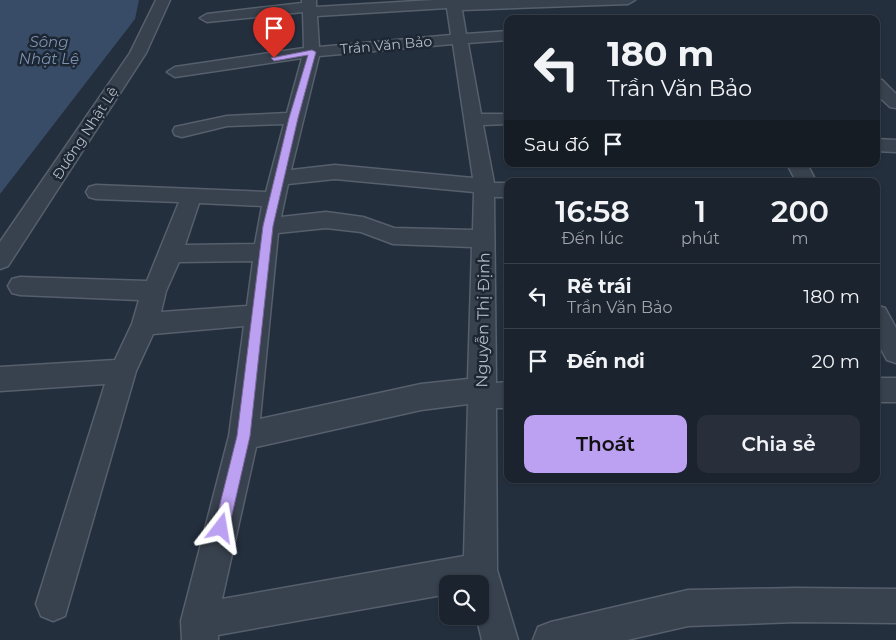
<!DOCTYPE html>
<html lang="vi">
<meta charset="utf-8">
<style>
body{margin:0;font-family:Montserrat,sans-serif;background:#282f3a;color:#f1f3f6;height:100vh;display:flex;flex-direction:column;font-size:19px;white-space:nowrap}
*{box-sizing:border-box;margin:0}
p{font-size:16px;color:#a0a4aa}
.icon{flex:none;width:28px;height:28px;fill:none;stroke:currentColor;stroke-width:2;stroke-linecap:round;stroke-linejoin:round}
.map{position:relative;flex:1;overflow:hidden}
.side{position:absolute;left:504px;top:178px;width:376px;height:305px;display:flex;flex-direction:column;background:#1b232e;border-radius:10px;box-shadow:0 1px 4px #0004,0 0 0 1px #39404a}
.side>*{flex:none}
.hud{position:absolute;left:504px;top:15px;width:376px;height:152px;border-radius:10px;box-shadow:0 1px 4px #0004,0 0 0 1px #39404a;background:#1b232e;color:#f1f3f6;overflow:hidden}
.tools{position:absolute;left:439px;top:575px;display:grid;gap:10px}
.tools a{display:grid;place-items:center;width:50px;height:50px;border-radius:10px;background:#1b232e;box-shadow:0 1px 4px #0004,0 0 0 1px #39404a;font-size:25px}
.pin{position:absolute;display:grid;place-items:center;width:42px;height:42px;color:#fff;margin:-51px -21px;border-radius:50% 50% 50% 0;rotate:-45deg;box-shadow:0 0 5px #0007}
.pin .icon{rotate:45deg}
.me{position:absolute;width:55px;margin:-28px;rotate:14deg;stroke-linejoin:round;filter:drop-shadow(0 0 4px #0008)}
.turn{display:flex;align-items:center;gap:18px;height:105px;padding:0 20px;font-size:22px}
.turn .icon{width:65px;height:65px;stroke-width:2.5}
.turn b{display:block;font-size:35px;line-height:42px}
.then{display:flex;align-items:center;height:48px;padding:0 20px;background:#0003;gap:10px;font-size:19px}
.eta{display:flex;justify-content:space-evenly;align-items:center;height:85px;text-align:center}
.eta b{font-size:30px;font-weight:600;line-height:35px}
.cta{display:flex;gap:10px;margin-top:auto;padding:10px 20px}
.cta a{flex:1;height:58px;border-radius:10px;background:#bca0f2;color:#111;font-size:20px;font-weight:600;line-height:58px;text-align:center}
.cta a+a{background:#282f3a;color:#f1f3f6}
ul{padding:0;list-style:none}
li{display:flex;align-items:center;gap:15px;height:65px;padding:0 20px;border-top:1px solid #39404a}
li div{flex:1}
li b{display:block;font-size:19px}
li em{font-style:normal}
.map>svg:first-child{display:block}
.water{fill:#394c67}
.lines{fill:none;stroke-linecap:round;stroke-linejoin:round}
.minor-casing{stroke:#565f6c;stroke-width:3}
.minor{fill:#38414e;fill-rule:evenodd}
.route{fill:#bca0f2;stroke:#7a689d}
.labels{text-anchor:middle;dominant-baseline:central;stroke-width:5;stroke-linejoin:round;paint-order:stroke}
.far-street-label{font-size:14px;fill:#b4bcc9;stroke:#1d2633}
.far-water-label{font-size:15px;font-style:italic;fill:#7c92b1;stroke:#1d2633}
.street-label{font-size:16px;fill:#b4bcc9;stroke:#1d2633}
</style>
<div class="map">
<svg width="896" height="640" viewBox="0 0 896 640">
<rect width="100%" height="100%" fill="#242f3e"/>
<path class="water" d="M0,0H139L135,19L0,194Z"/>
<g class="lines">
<defs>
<path id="minor" d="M156,0H170L146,53L8,266L0,269V242L130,53Z
M302,0H316V7L434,0H635L628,4L462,10L466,34L508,31V40L468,43L481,114H508V124L483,125L494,183H508V197H494L496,383L508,382V408H496L497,570L518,640H482L476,616H480V584H448V594L218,635V640H182L181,621L229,436L244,326L153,334L136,371L65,616L53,621L41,616L36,604L105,384L0,391V367L115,360L132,324L139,300L20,295L12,293L8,286L12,279L20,277L147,281L179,202L96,199L89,197L86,192L89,187L96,185L266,192L284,124L227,126L182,137L175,135L173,131L175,127L227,116L287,113L302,58L175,77L167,72L175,67L304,48L303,12L207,22L200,18L207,14L302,3ZM447,8L451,35L319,47L317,16ZM453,44L473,178L335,165L291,170L319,56ZM335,179L474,192L473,230L394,228L363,217L326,212L281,217L288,184ZM199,203L262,206L255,244L185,245ZM326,228L361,232L393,244L472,247L468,379L421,384L260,419L278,233ZM253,261L247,306L161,312L166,291L179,262ZM468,404L464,556L222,599L256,447L421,410Z
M876,79L882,80L896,94V108L890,107L876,94Z
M876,139L896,140V152L876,151Z
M787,164H807L816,181H796Z
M876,305L885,308L896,328V363L887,360L876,340Z
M876,378H896V402H876Z
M796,588L896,589V623L796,622L688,626L627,640H533L538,627L551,622L688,590Z"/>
</defs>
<use href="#minor" class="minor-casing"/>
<use href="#minor" class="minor"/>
</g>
<path class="route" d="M312,50L316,52L298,118L273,226L250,436L229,528L227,533L221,536L216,533L214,528L237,436L263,226L289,118L308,55L274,61L271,58Z"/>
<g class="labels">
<g class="far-street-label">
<text transform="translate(386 45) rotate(-5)">Trần Văn Bảo</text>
<text transform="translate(85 133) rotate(-57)">Đường Nhật Lệ</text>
</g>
<g class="far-water-label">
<text x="49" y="41">Sông<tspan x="49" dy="17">Nhật Lệ</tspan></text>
</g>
<g class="street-label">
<text transform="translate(483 320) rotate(-89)">Nguyễn Thị Định</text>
</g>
</g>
</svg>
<div class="tools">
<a><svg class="icon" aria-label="search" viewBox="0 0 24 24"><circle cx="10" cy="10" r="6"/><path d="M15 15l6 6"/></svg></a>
</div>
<div class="pin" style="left:274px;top:58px;background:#d93025"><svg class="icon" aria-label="arrive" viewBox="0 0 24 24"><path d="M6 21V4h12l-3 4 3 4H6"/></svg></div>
<svg class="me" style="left:221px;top:528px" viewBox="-20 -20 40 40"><path d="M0-17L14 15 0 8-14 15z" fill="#bca0f2" stroke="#fff" stroke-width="4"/></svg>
<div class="hud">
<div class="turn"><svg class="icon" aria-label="left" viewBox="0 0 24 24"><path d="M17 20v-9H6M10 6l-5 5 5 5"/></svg><div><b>180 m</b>Trần Văn Bảo</div></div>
<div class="then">Sau đó<svg class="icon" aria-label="arrive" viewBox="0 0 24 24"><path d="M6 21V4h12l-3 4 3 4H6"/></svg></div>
</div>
<section class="side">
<div class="eta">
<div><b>16:58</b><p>Đến lúc</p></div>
<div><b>1</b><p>phút</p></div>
<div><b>200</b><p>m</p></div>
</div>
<ul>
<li><svg class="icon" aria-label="left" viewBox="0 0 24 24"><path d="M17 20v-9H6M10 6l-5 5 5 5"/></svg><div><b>Rẽ trái</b><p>Trần Văn Bảo</p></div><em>180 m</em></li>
<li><svg class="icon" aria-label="arrive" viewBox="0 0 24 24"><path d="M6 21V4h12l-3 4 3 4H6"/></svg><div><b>Đến nơi</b></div><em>20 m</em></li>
</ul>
<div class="cta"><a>Thoát</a><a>Chia sẻ</a></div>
</section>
</div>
